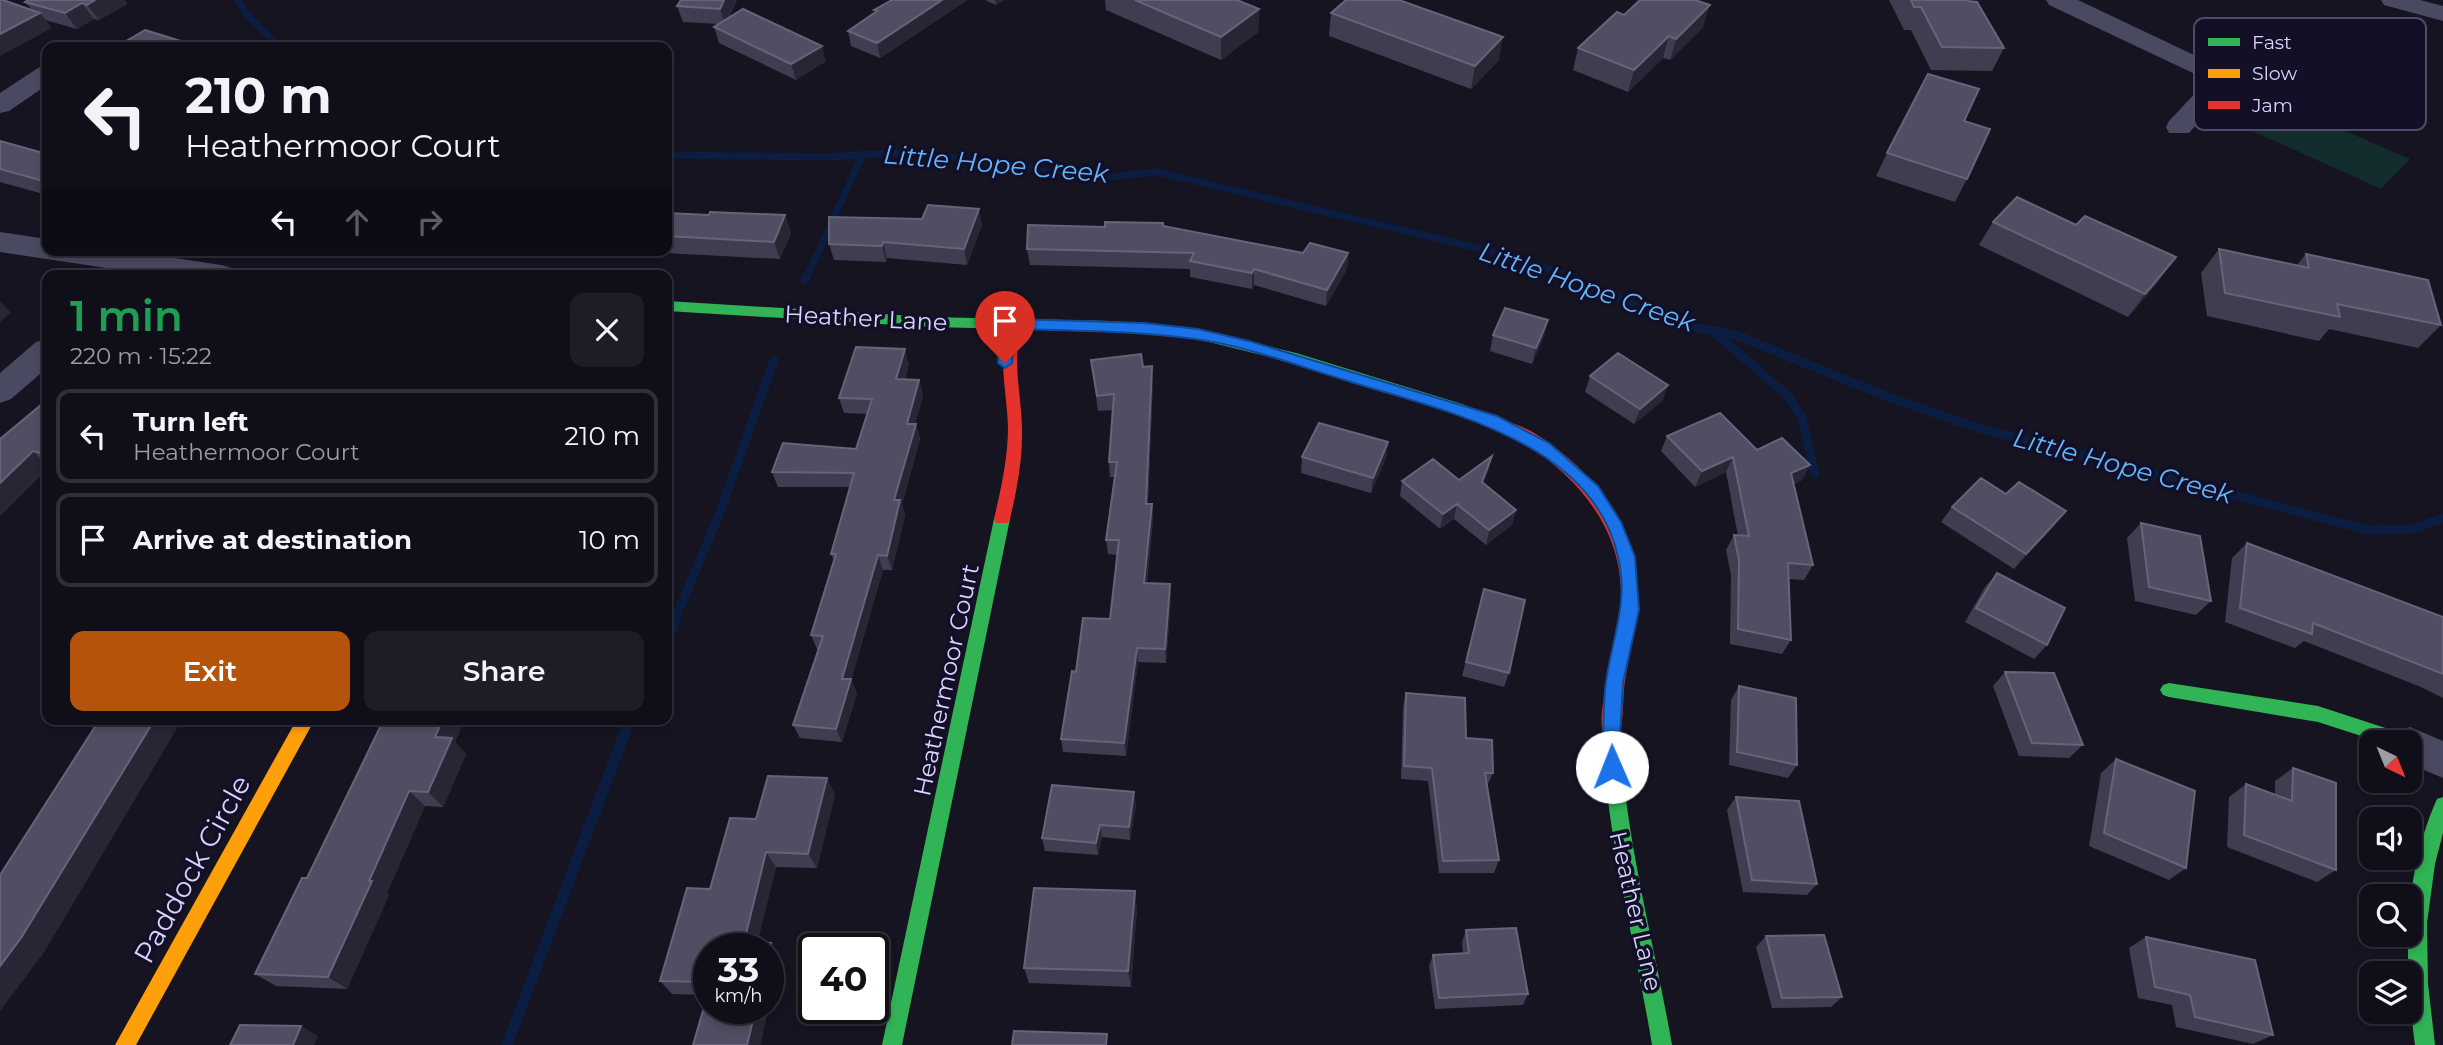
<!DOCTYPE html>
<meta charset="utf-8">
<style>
body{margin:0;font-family:Montserrat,sans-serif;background:#1e1d26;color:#f1f3f6;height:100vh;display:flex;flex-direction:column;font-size:26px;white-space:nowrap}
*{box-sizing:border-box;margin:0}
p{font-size:23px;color:#9c9ca2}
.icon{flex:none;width:38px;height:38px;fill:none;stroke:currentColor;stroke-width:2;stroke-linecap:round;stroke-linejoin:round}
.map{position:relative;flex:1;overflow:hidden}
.side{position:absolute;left:42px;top:270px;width:630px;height:455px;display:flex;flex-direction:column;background:#100f19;border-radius:14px;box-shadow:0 4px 10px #0003,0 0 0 2px #302f38}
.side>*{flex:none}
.guide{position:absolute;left:42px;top:42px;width:630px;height:214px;border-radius:14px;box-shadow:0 4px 10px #0003,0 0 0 2px #302f38;background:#100f19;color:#f1f3f6;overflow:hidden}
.needle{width:46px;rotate:137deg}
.fabs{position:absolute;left:2359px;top:730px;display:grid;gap:14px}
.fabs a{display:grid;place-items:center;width:63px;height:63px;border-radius:14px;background:#100f19;box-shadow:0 4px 10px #0003,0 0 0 2px #302f38;font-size:35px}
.speed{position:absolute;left:693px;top:933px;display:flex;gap:14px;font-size:35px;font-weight:700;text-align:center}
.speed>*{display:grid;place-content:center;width:91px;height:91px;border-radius:50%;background:#100f19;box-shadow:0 4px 10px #0003,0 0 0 2px #302f38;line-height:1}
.speed small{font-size:18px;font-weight:400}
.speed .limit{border:4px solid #111;border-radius:10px;background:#fff;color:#111}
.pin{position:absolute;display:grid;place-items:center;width:60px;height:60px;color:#fff;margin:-72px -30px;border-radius:50% 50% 50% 0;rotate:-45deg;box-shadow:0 0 7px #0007}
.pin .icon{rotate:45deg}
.me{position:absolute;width:77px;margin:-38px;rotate:359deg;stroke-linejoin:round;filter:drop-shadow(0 0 5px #0008)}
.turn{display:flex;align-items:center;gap:24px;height:147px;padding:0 28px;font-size:32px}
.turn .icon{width:91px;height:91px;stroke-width:2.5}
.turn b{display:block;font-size:49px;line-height:60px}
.lanes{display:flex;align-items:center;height:66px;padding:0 28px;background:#0003;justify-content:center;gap:35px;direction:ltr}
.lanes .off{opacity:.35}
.round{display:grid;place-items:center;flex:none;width:74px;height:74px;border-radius:14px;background:#1e1d26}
.head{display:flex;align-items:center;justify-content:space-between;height:119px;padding:0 28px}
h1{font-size:42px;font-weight:600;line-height:52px;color:#1e9e55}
.primary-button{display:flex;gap:14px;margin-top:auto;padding:14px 28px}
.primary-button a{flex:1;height:80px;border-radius:14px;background:#b45309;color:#fff;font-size:28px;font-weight:600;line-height:80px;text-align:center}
.primary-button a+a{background:#1e1d26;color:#f1f3f6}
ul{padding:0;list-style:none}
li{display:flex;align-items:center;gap:21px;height:94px;margin:0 14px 10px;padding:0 14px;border:4px solid #302f38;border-radius:14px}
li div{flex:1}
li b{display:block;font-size:26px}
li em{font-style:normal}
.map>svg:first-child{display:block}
.green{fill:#132c2d}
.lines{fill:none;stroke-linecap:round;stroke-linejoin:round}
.stream-far2{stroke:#0b1e41;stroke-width:7}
.stream-far1{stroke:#0b1e41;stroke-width:9}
.stream{stroke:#0b1e41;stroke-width:11}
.street{fill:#4a4962;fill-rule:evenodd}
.fast{fill:#30b455;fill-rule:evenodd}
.slow{fill:#ff9f0a;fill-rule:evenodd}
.jam{fill:#e5322d;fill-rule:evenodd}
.wall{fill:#403d50;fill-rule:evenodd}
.shaded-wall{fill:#282635}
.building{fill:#504e63;stroke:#66637b;stroke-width:2}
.route{fill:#1a73e8;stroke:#114b97;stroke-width:2}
.labels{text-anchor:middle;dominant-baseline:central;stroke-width:7;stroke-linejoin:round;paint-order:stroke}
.street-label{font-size:24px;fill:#d9d4ff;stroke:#130f26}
.water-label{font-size:26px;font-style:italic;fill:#62b6ff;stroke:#130f26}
.near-street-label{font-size:28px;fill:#d9d4ff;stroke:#130f26}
.key{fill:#130f26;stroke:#4e4a67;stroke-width:2}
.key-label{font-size:19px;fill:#d9d4ff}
</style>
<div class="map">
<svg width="2443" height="1045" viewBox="0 0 2443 1045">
<rect width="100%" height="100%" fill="#161421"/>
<path class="green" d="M2276,101L2410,159L2381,189L2246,128Z"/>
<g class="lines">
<path class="stream-far2" d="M238,0L247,15L280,47
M667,155L829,157L890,153L955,157L1091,179L1157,172L1511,256L1578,279
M806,279L863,154"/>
<path class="stream-far1" d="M1573,277L1671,323L1736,335L1888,397L1978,428L2368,530L2413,529L2443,518
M805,280L806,277
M1714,332L1788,396L1802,418L1815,474
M674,622L720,512L774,360"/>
<path class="stream" d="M667,639L675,620
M507,1045L630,719"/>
<path class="street" d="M2046,0H2078L2213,64L2229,87L2189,133H2169L2166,127L2169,121L2202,86L2195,74L2049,5Z
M2381,0H2420L2443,6V21L2384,5Z
M47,65V85L9,111L0,113V93L38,68Z
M0,232L47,239V250H122L221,265L232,268L236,275H153L0,252Z
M47,339V368L11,399L0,403V373L36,342Z
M2410,727L2443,741V778L2410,764V742H2392L2396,733Z"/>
<path class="fast" d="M667,301L930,317L1111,321L1197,329L1296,353L1462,404L1519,426L1521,430L1514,436L1452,412L1290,362L1197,339L1111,331L930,327L667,311Z
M1002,513L1008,515L1010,519L902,1045H882L994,519L996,515Z
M2169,683L2318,706L2410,736L2413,742L2410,748V742H2380L2318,722L2169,697L2163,695L2160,690L2163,685Z
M1611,725L1617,727L1620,733C1625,839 1654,941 1672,1045H1652C1635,941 1607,839 1602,733L1605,727Z
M2443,797V833L2435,864L2427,923L2428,984L2435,1045H2415C2404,966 2402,876 2437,799Z"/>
<path class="slow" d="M297,719H315L136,1045H115Z"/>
<path class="jam" d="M1016,319L1023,324C1011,359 1021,391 1022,427C1023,458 1017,489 1010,519L1008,523H996L994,519C1001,489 1008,458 1008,427C1007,391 997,359 1009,324Z
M1514,424C1537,431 1559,450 1576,465C1650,533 1640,592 1625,681C1622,698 1625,723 1617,739L1611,741L1605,739C1597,722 1605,693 1609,675C1613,651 1620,626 1621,602C1624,524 1572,470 1509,434L1507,430Z"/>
</g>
<path class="wall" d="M28,0H125L127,4L99,20L94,19L77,29L45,20L52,28L32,10L25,2Z
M681,0H737L728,19L826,61L796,80L719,43L714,27L719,24L683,22L677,6Z
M892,0H967L880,58L851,46L848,31L875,13L874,10Z
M985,0H1004L996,5Z
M1105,0H1237L1259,9L1258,32L1221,60L1106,10Z
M1889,0H1967L2004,48L1992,71L1931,70L1911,30H1904Z
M1331,13L1499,60L1471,89L1329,36Z
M1624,15L1703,27L1670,60L1663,58L1628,92L1573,70L1578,48Z
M1964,121L1967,179L1955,202L1876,176L1887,153Z
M0,141L47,154V195L0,182Z
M667,213L709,215H785L791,233L780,259L608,250H667Z
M1993,222L2159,281L2128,317L1979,245Z
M982,225L967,265L887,258L886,262L834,260L829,244Z
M1163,226L1303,253H1348L1347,269L1326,306L1254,285L1252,289L1190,277V269L1030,265L1027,249L1105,227Z
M2219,249L2297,265L2306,254L2441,325L2418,348L2329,329L2319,341L2207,316L2201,273Z
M1548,320L1544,336L1532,364L1490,351L1493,335Z
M1091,360L1143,367L1153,381L1148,504H1152L1153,519L1147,583L1170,584L1171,598L1166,663L1138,662L1126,756L1063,752L1061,739L1076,672L1110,619L1117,555L1108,554L1106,540L1114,477H1110L1109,462L1112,410L1098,411Z
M909,364L905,379L919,380L923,395L915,424H916L920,439L902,504L905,515L892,570H883L851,680L857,693L842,742L800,738L793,725L819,649H817L811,635L834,561L831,554L850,487H778L772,472L856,449L868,414L844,413L839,398Z
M1590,376L1668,385L1662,401L1634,424L1585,392Z
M47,400V469L0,516Z
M1667,436L1757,450L1810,465L1802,480L1794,484L1813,565L1804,580L1789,579L1791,640L1782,654L1730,644L1731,575L1726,550L1734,535L1738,536L1726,472L1695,487L1661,451Z
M1388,442L1386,458L1371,493L1301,473L1302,457Z
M1492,456L1488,471L1483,483L1516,510L1512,525L1486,545L1454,519L1440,529L1400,496L1402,481L1459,480Z
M2006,494L2054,526L2014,569L1941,522L1952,507Z
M2141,523L2211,601L2196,615L2135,601L2127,538Z
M2247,543L2443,617V698L2421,687L2304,641L2295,648L2225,622L2232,558Z
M1997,573L2047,645L2034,659L1965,622L1985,587Z
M1484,589L1509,673L1504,687L1462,676Z
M2005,672L2083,745L2069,758L2019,756L1993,686Z
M1739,686L1797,765L1788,778L1729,765L1731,700Z
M1406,693L1466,738L1493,773L1487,786L1499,860L1494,873H1439L1428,781L1401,779L1403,707Z
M384,719H465L455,742L466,754L443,807L425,806L387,893L389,895L347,989L276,986L255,974L307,878Z
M2116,759L2186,868L2169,880L2089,846L2101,773Z
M2293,768L2336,870L2317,882L2227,847L2229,797L2246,784L2275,795V781Z
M835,794L817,868L776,867L757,943H771L780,956L760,1045H693L707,995L672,994L660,981L756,819ZM709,948L768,1008H709Z
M1736,797L1817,884L1807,895L1743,892L1727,810Z
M1136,805L1130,840L1102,837L1098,855L1045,851L1042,838Z
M1137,908L1131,987L1029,983L1024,968Z
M1466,930L1528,994L1523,1005L1435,1009L1429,966L1433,955L1463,954L1462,942Z
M1766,936L1842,997L1831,1007L1772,1008L1756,947Z
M2146,937L2273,1035L2253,1044L2176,1027L2172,1005L2138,998L2129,948Z"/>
<path class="shaded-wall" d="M95,0H125L127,4L99,20L87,5Z
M724,0H737L725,24L720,9Z
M942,0H967L880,58L877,43Z
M995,0H1004L996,5Z
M82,3L94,19L77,29L65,13Z
M1710,5L1703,27L1670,60L1676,39Z
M1259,9L1258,32L1221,60V37Z
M40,13L52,28L0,56V34Z
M1669,36L1663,58L1628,92L1634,70Z
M1503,37L1499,60L1471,89L1475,66Z
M822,46L826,61L796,80L791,64Z
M979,209L982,225L967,265L964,249Z
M785,215L791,233L780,259L774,242Z
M883,242L887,258L886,262L882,246Z
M1348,253L1347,269L1326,306L1327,290Z
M2176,257L2159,281L2128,317L2145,294Z
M1254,269V285L1252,289V273Z
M0,301L11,313L0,322Z
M1548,320L1544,336L1532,364L1536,348Z
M905,349L909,364L900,394L896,379Z
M1152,366L1153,381L1147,519L1146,504Z
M919,380L923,395L911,439L907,424Z
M1668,385L1662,401L1634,424L1640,409Z
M916,424L920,439L902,504L905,515L892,570L887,556L894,500Z
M1388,442L1386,458L1371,493L1373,478Z
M33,451L47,465V469L0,516V483Z
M1492,456L1488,471L1478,497L1482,482Z
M1733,457L1726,472L1695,487L1702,471Z
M1810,465L1802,480L1783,488L1791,473Z
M1152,504L1153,519L1145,598L1144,583Z
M1457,504L1454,519L1440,529L1443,514Z
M1516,510L1512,525L1486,545L1489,530Z
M2066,511L2054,526L2014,569L2026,554Z
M878,555L883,570L851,680L857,693L842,742L836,729L842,679Z
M1170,584L1171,598L1166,663L1165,649Z
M1137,648L1138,662L1126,756L1124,743Z
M155,719H181L182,720L45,951L0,1011V966Z
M443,719H465L455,742L466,754L443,807L428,792L435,737Z
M827,778L835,794L817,868L808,854Z
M409,791L425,806L387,893L389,895L347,989L328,977L369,881Z
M1134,792L1136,805L1130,840L1129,827Z
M1100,825L1102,837L1098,855L1096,843Z
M766,852L776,867L756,948L744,942Z
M1135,891L1137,908L1131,987L1128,971Z
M771,943L780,956L760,1045H747L756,1008H768V954Z
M301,1026L318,1036L314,1045H293Z"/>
<path class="building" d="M0,0H3L40,13L0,34Z
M28,0H95L87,5L82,3L65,13L25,2Z
M681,0H724L720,9L677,6Z
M892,0H942L877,43L848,31L877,11L874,10Z
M1135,0H1237L1259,9L1221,37Z
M1346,0H1399L1503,37L1475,66L1331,13Z
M1640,0H1695L1710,5L1676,39L1669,36L1634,70L1578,48L1617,12L1624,15Z
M1911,0H1967L1968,1L1977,2L2004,48L1942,47L1921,7H1914Z
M743,9L822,46L791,64L714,27Z
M145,30L200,47H116Z
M1928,74L1979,89L1964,121L1990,129L1967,179L1887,153Z
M0,141L47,154V182L0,169Z
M2017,197L2076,225L2085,216L2176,257L2145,294L1993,222Z
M928,205L979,209L964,249L883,242L882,246L829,244V217L922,219Z
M710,212L785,215L774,242L667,236V213L709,215Z
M1105,222L1163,223V226L1303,253L1310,243L1348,253L1327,290L1254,269L1252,273L1190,261L1194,253L1027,249L1028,225L1105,227Z
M2219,249L2309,268L2306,254L2428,280L2441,325L2337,304L2340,317L2225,293Z
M1505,308L1548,320L1536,348L1493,335Z
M856,347L905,349L896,379L919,380L907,424H916L894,500H900L887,556L878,555L842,679H851L836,729L793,725L823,636L811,635L836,554H831L854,473L772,472L783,443L856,449L872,399L839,398Z
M1618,353L1668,385L1640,409L1590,376Z
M1141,354L1143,367L1152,366L1146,504H1152L1144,583L1170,584L1165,649L1137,648L1124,743L1061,739L1072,671L1076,672L1083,618L1110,619L1119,540H1106L1117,462H1109L1114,394L1097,396L1091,360Z
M47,400V455L33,451L0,483V439Z
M1720,413L1757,450L1782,438L1810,465L1791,473L1813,565L1788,563L1791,640L1738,629L1739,560L1734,535L1749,536L1733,457L1702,471L1667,436Z
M1319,423L1388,442L1373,478L1302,457Z
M1492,456L1482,482L1516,510L1489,530L1457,504L1443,514L1402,481L1433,459L1459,480Z
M1981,478L2006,494L2019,482L2066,511L2026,554L1952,507Z
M2141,523L2200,536L2211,601L2149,587Z
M2247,543L2443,617V674L2313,623L2312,634L2240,608Z
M1997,573L2065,608L2047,645L1976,608Z
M1484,589L1525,600L1509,673L1466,662Z
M2005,672L2054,673L2083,745L2032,743Z
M1739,686L1796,698L1797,765L1737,752Z
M1406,693L1465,698L1466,738L1492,740L1493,773H1485L1499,860L1443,861L1432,768L1404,766Z
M100,719H155L21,938L0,966V875Z
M384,719H443L435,737L452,738L428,792L409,791L369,881H372L328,977L255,974L302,878H307Z
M2116,759L2195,791L2186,868L2104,833Z
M2293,768L2336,783V870L2244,835L2246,784L2292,801Z
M768,776L827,778L808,854L766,852L744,942L771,943L768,954V948H709V982L660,981L687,888L710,889L730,818L756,819Z
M1052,785L1134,792L1129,827L1100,825L1096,843L1042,838Z
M1736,797L1799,801L1817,884L1752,880Z
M1034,888L1135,891L1128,971L1024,968Z
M1516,928L1528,994L1439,998L1433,955L1469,953L1466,930Z
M1824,935L1842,997L1782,998L1766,936Z
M2146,937L2255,960L2273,1035L2195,1017L2190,995L2155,987Z
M709,990V1008H756L747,1045H693Z
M240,1025L301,1026L293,1045H230Z
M1014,1031L1107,1034L1106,1045H1012Z"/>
<path class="route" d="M1016,319L1144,323L1198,329L1249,341L1497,416L1549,443L1598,486L1621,522L1635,557L1639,610L1623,683L1618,773L1612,775L1605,773L1603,767C1604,739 1602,710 1606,682C1612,638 1629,603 1618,557C1593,441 1444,411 1348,381C1298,366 1247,346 1195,339C1137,331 1079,331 1020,329L1013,344L1012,363L1005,368L998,363L999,344L1011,321Z"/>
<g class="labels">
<g class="street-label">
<text transform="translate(866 318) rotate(3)">Heather Lane</text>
<text transform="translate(946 680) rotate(-78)">Heathermoor Court</text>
<text transform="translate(1636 911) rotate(77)">Heather Lane</text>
</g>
<g class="water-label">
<text transform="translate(996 164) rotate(5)">Little Hope Creek</text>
<text transform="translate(1587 287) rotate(19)">Little Hope Creek</text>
<text transform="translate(2123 466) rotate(15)">Little Hope Creek</text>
</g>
<g class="near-street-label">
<text transform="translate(192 869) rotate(-61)">Paddock Circle</text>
</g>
</g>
<rect x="2194" y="18" width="232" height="112" rx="10" class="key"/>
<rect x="2208" y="38" width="32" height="8" fill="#30b455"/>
<rect x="2208" y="69" width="32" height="9" fill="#ff9f0a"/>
<rect x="2208" y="101" width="32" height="8" fill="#e5322d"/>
<g class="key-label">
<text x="2252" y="49">Fast</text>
<text x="2252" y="80">Slow</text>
<text x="2252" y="112">Jam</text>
</g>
</svg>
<div class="fabs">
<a><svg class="needle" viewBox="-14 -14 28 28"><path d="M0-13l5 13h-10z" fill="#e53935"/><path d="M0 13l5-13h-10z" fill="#9c9ca2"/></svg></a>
<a><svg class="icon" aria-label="sound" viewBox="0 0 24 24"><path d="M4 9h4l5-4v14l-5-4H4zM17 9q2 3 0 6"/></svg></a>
<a><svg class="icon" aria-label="search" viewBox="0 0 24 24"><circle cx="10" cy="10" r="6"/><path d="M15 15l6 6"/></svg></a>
<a><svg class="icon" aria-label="layers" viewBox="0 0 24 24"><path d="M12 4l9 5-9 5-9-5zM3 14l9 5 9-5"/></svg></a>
</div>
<div class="speed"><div>33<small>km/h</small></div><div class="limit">40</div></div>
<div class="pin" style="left:1005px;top:363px;background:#d93025"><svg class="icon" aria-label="arrive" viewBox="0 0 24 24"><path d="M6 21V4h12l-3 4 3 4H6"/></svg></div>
<svg class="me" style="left:1612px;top:767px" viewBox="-20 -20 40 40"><circle r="19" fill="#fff"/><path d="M0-13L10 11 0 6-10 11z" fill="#1a73e8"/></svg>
<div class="guide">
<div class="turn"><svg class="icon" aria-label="left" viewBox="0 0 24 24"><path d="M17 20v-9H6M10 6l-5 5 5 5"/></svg><div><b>210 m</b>Heathermoor Court</div></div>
<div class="lanes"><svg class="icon" aria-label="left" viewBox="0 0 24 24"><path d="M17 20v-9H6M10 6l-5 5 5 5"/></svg><svg class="icon off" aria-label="ahead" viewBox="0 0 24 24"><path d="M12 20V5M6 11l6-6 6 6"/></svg><svg class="icon off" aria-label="right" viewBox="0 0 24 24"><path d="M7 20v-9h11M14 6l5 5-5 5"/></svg></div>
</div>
<section class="side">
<div class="head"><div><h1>1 min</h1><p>220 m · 15:22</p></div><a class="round"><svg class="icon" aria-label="close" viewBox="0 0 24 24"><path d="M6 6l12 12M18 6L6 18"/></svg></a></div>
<ul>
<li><svg class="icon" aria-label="left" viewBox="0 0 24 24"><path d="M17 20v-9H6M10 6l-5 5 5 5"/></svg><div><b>Turn left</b><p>Heathermoor Court</p></div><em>210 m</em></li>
<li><svg class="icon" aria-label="arrive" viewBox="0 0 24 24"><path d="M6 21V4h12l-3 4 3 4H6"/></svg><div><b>Arrive at destination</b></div><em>10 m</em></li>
</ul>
<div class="primary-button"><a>Exit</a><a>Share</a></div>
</section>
</div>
